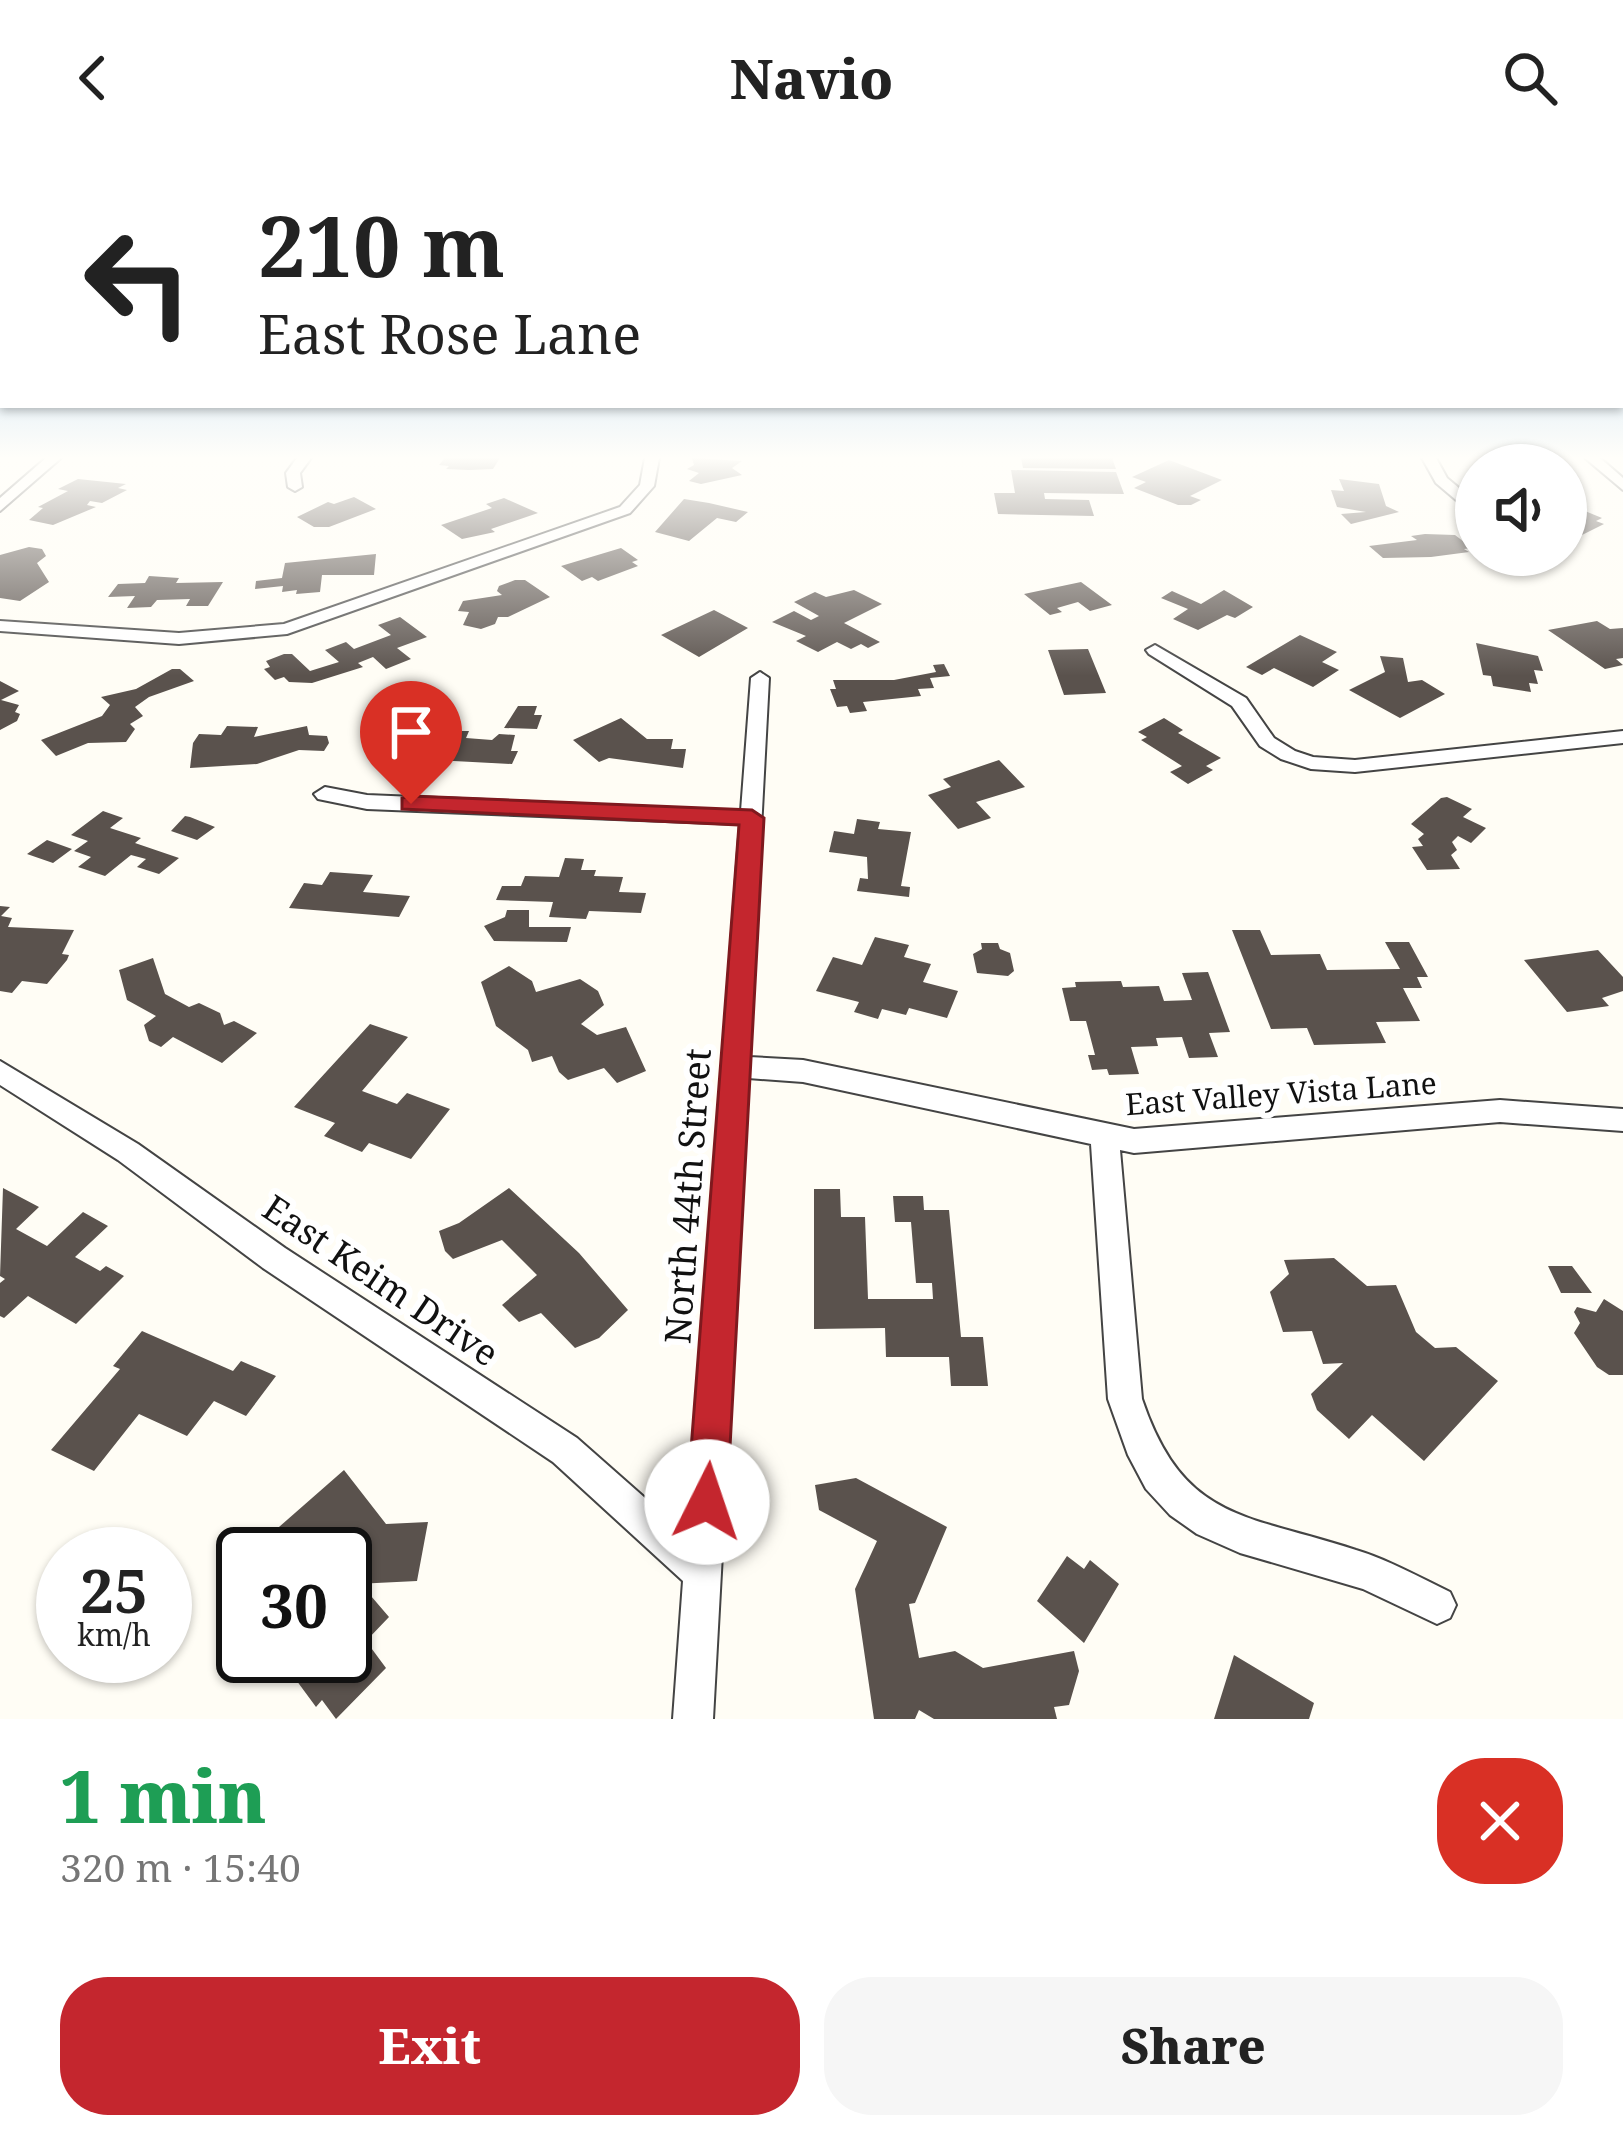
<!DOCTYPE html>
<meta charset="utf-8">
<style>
body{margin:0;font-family:"Noto Serif",serif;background:#f6f6f6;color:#222;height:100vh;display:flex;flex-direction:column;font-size:45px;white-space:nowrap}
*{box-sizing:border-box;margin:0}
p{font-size:39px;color:#767676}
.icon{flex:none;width:66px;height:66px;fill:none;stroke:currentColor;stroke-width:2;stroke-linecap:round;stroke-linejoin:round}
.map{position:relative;height:1563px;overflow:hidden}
.sheet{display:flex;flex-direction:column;background:#fff;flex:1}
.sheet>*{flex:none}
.hud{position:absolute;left:0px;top:0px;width:1623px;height:252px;box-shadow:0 3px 9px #0004;background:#fff;color:#222;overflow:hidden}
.tools{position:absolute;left:1455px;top:288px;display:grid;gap:24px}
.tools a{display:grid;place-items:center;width:132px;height:132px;border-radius:50%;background:#fff;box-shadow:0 3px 9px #0004;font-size:60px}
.speed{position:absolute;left:36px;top:1371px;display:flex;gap:24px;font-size:60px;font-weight:700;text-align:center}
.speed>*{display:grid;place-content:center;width:156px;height:156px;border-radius:50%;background:#fff;box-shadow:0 3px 9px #0004;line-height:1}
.speed small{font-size:30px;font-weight:400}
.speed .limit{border:6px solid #111;border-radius:18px;background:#fff;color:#111}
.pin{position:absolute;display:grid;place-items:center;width:102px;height:102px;color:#fff;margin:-123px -51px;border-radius:50% 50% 50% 0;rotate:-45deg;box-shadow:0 0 12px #0007}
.pin .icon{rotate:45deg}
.me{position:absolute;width:132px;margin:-66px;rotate:4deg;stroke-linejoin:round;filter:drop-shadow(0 0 9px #0008)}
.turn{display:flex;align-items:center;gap:42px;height:252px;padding:0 60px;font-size:54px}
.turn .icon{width:156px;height:156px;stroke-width:2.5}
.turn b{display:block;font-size:84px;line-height:102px}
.round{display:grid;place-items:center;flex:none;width:126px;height:126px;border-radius:48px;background:#f6f6f6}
.summary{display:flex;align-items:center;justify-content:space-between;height:204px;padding:0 60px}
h1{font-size:72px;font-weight:800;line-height:90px;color:#1e9e55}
.primary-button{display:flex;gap:24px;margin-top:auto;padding:24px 60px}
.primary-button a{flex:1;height:138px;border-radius:48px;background:#c4262e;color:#fff;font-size:48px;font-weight:800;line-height:138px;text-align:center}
.primary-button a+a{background:#f6f6f6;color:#222}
header{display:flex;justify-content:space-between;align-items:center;height:156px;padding:0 60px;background:#fff;font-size:54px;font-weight:800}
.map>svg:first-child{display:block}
.building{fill:#5a524d}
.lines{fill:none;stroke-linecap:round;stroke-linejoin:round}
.minor-casing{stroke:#444;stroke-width:4}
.minor{fill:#fff;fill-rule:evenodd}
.route{fill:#c4262e;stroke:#7f191e;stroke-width:3}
.labels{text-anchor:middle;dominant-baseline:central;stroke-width:12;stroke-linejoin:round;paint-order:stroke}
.street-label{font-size:30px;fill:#111;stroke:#fff}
.near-street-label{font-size:36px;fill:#111;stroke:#fff}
</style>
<header><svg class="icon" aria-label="back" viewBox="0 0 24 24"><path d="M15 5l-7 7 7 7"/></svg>Navio<svg class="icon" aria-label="search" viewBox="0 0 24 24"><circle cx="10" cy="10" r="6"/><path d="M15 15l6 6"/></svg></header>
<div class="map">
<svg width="1623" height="1563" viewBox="0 0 1623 1563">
<rect width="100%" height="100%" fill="#fffdf5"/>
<path class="building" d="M445,302H500L493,313L469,314L446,313L449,310L439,309Z
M692,302L742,305L732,312L742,319L701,328L689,325L699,317L687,313L694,309Z
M1021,302H1112L1116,313L1023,312Z
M1169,304L1222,324L1190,340L1201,344L1191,349H1178L1134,332L1146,326L1132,321Z
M1011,314L1116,316L1124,338L1044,337L1045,343L1089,344L1094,360L998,358L994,337H1015Z
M78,323L126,328L118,332L127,334L102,347L90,345L87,349L96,351L53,369L29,364L43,352L38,351L68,335L58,333Z
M1339,323L1379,328L1386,350L1399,356L1351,368L1341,358L1366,356L1337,351L1331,334L1344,335Z
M354,341L376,353L329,371H314L297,361L328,346L334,348Z
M504,342L538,357L491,373L495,376L462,383L441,369L492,352L486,348Z
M684,343L709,347L748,356L736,366L717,362L689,385L655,376Z
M1585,355L1602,362L1596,365L1604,368L1576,382L1566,379V363Z
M1425,378L1455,379L1472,392L1464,393L1469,396L1431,401L1383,402L1369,390L1417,384L1411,380Z
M29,391L42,393L46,400L37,407L49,426L20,445L0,442V399Z
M621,392L638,404L632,406L638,410L598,425L592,421L582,425L561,410Z
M376,398L374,419H322L320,436L296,438L297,434L282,436L283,430L255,433L256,425L282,422L285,407Z
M149,420L179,422L176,427L223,426L208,450H186L190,443L157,444L151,451L127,452L135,440L108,441L118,428L145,427Z
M515,424H525L550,441L508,461H498L495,468L481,473L463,469L469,456L458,455L463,445L502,439L497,435L499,430Z
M1081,426L1112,449L1090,455L1078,446L1057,452L1062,456L1050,459L1024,438Z
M854,434L882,448L844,467L880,486L868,492L861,488L851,493L837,486L818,496L796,485L806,480L772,466L794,455L811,464L819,460L794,446L815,436L826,441Z
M1224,434L1253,451L1235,462L1227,459L1198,474L1173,463L1188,453L1161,442L1172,435L1201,448Z
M714,454L748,472L699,501L661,479Z
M400,461L427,481L397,492L411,503L386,513L373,501L358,507L363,511L312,527L289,526L284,521L275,524L264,513L270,511L266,505L284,498H292L310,515L339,506L325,494L346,486L354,493L391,479L378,469Z
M1597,465L1610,473L1623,472V502L1616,503L1623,509L1605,513L1548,474Z
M1300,479L1337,496L1322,506L1339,514L1313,531L1274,512L1262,519L1246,511Z
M1476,487L1538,500L1543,515L1534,514L1538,528L1529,527L1531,536L1493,530L1491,520L1483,519Z
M1088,493L1106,537L1064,539L1048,494Z
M1380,500L1403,502L1408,526L1422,524L1445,538L1400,562L1349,534L1385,516Z
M944,508L950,520L930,522L934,532L918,533L921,540L863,546L867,555L850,557L847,550L837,551L830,533H836L833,524H894L936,516L933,509Z
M172,513H180L194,525L149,541L135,551L143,560L130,568L135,573L126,586L88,587L56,600L41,584L102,560L110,549L101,541L136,533Z
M0,525L19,535L1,544L19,549L15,556L20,558L17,565L0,574Z
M518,550H537L534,559H542L537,573L504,572Z
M621,562L647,583H673L671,593H686L683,612L609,602L599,606L573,584Z
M1164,562L1183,574L1178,577L1221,602L1206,610L1213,614L1188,628L1170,616L1182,610L1141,584L1147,581L1138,576Z
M227,570L258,571L254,581L307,570L309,579L327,580L329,587L324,595L299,594L257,608L190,612L193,587L199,578L221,579Z
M421,575H469L466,582L492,584L499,578L515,579L511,595H518L512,608L435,604L431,612L404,610L411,598L390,597L398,583L417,584Z
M999,604L1025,631L976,646L991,662L958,673L928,639L951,631L943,623Z
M1447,641L1472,653L1463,661L1486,672L1471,687L1458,680L1452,686L1457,694L1451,699L1460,713L1427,714L1412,691L1423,690L1418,683L1424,678L1411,668L1441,642Z
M103,655L123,662L110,672L141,682L135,687L179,702L159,718L137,711L146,703L131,699L105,720L78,711L91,701L74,695L88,685L71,679Z
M185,660L190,661L215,671L197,684L171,675Z
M857,663L880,666L878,673L911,676L901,730L910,731L909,741L857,735L860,722L868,723L867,701L829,696L834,675L854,678Z
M47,684L72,693L53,707L27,698Z
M565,702L584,703L581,714H596L594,720L623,721L619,736L646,737L641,757L589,755L586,763L549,761L553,746L496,744L502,730H521L525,720L559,721Z
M330,716L373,719L363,736L410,740L399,761L289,752L304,727L322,729Z
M0,750L10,751L1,760L12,762L8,771L74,774L62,798L69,799L67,804L47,828L22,825L12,837L0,835Z
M507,754H529V771H571L567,786L494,785L484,770L505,761Z
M1232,774H1260L1271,799L1320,798L1327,814L1400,813L1385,786H1409L1428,821H1417L1422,832H1403L1420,865L1376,866L1386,887L1314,889L1307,872L1271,873Z
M875,781L909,789L904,801L931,808L923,826L958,835L947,862L909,852L906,859L882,853L878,863L854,856L859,846L816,835L833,801L862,809Z
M981,787H998L1000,793L1010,797L1014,815L1008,820L977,817L973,798L982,793Z
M1598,794L1623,821V835L1602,842L1609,850L1567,856L1524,804Z
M153,802L165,838L189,851L199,847L220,857L224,869L234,865L257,877L222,907L173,881L161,891L149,885L144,869L156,860L127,844L119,814Z
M509,810L532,825L536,836L580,823L598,835L604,849L581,868L597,879L626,871L646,915L617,927L604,912L568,924L559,916L552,900L532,906L528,894L496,870L481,826Z
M1208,816L1230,876L1209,877L1218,901L1189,902L1182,881L1156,882L1158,890L1131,891L1139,918L1109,919L1107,913L1092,914L1088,899H1095L1086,865H1070L1062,832L1076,831L1075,826L1121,825L1123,831L1159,830L1164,845L1192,844L1182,817Z
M370,868L408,881L362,935L397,948L407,937L450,953L411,1003L369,987L362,996L324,980L335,967L294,951Z
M3,1032L39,1051L16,1073L47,1090L83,1056L108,1070L75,1101L100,1115L106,1110L124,1120L76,1168L28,1140L4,1162L0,1160V1127L5,1123L0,1120Z
M509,1032L579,1097L628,1154L599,1182L575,1192L541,1157L519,1166L502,1149L537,1119L502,1084L453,1103L445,1095L439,1075L459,1067Z
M814,1033H840L841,1061H865L868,1143H933L932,1127H916L911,1066H895L893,1040H923L924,1054H949L961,1181H983L988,1230H951L949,1201H886L885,1172L814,1173Z
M1334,1102L1367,1130L1396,1129L1416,1176L1435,1192L1456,1191L1498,1225L1424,1305L1372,1259L1349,1283L1317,1254L1311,1238L1343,1207L1323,1208L1312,1175L1283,1176L1270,1136L1289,1118L1284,1104Z
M1548,1110H1572L1592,1137H1561Z
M1604,1143L1623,1155V1219H1609L1597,1211L1574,1177L1580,1167L1574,1156L1577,1151L1596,1156Z
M142,1175L233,1215L241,1205L276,1220L246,1260L214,1245L187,1280L139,1258L94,1315L51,1294L120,1213L113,1210Z
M344,1314L386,1368L428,1366L417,1425L356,1428L345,1438V1398H302L279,1371Z
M856,1322L947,1371L915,1447L909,1448L919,1502L955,1495L983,1512L1074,1495L1079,1515L1069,1549L1054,1551L1057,1563H934L919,1554L915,1563H874L855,1433L877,1385L819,1354L815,1329Z
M1067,1400L1084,1413L1090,1404L1119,1428L1084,1487L1037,1445Z
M365,1433L389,1461L366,1485L386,1512L336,1563L322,1544L316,1551L291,1517L309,1500H345V1452Z
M1234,1499L1314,1547L1309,1563H1214Z"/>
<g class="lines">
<defs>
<path id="minor" d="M46,302H61L0,355V342Z
M297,302H311L300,317L302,331L295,335L288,331L286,317Z
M645,302H659L654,330L630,357L287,478L179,488L0,475V465L179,477L284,468L620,351L640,329Z
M1422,302H1436L1447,322L1472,343V349H1462L1436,327Z
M1585,302H1600L1623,322V334Z
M1155,489L1246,542L1274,582L1295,595L1313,601L1355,604L1623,575V587L1355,616L1311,613L1281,603L1260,590L1232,550L1149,498L1146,494Z
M760,516L769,522L749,901L803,904L1134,973L1500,944L1623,953V975L1500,966L1134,997L1120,994L1142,1243C1184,1367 1248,1358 1356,1394C1389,1404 1419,1421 1450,1436L1456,1449L1450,1462L1437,1468L1363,1433L1240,1397L1197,1378L1170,1359L1146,1333L1128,1299L1108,1243L1091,988L803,926L748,922L713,1563H673L683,1425L553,1306L263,1112L118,1004L0,929V905L138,988L285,1092L577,1282L687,1379L740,668L367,653L318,643L314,638L325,631L367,639L741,655L751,522Z"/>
</defs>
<use href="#minor" class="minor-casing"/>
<use href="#minor" class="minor"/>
</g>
<linearGradient id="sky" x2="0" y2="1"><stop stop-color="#95c6ee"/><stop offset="0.58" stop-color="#fffefa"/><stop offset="1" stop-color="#fffefa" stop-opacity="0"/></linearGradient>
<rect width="1623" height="520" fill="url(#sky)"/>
<path class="route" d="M411,640L752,654L764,662L727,1346L721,1360L707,1366L692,1360L687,1346L739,669L402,653V642Z"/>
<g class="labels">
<g class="street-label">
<text transform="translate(1281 937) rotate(-4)">East Valley Vista Lane</text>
</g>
<g class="near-street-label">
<text transform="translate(687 1040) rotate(-86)">North 44th Street</text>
<text transform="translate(381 1124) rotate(34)">East Keim Drive</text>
</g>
</g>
</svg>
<div class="tools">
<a><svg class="icon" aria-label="sound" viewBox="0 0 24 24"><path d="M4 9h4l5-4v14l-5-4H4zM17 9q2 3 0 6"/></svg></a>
</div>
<div class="speed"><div>25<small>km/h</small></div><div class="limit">30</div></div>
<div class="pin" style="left:411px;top:648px;background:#d93025"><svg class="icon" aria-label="arrive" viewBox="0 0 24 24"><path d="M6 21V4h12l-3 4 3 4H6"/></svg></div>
<svg class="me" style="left:707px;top:1346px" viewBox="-20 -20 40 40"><circle r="19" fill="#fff"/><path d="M0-13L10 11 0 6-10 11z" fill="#c4262e"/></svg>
<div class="hud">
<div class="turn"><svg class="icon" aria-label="left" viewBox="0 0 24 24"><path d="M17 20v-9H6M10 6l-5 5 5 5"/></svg><div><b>210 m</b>East Rose Lane</div></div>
</div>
</div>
<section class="sheet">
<div class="summary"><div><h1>1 min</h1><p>320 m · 15:40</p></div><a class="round" style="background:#d93025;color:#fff"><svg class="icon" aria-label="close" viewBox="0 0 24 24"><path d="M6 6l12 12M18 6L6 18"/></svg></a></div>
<div class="primary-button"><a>Exit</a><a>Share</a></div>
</section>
